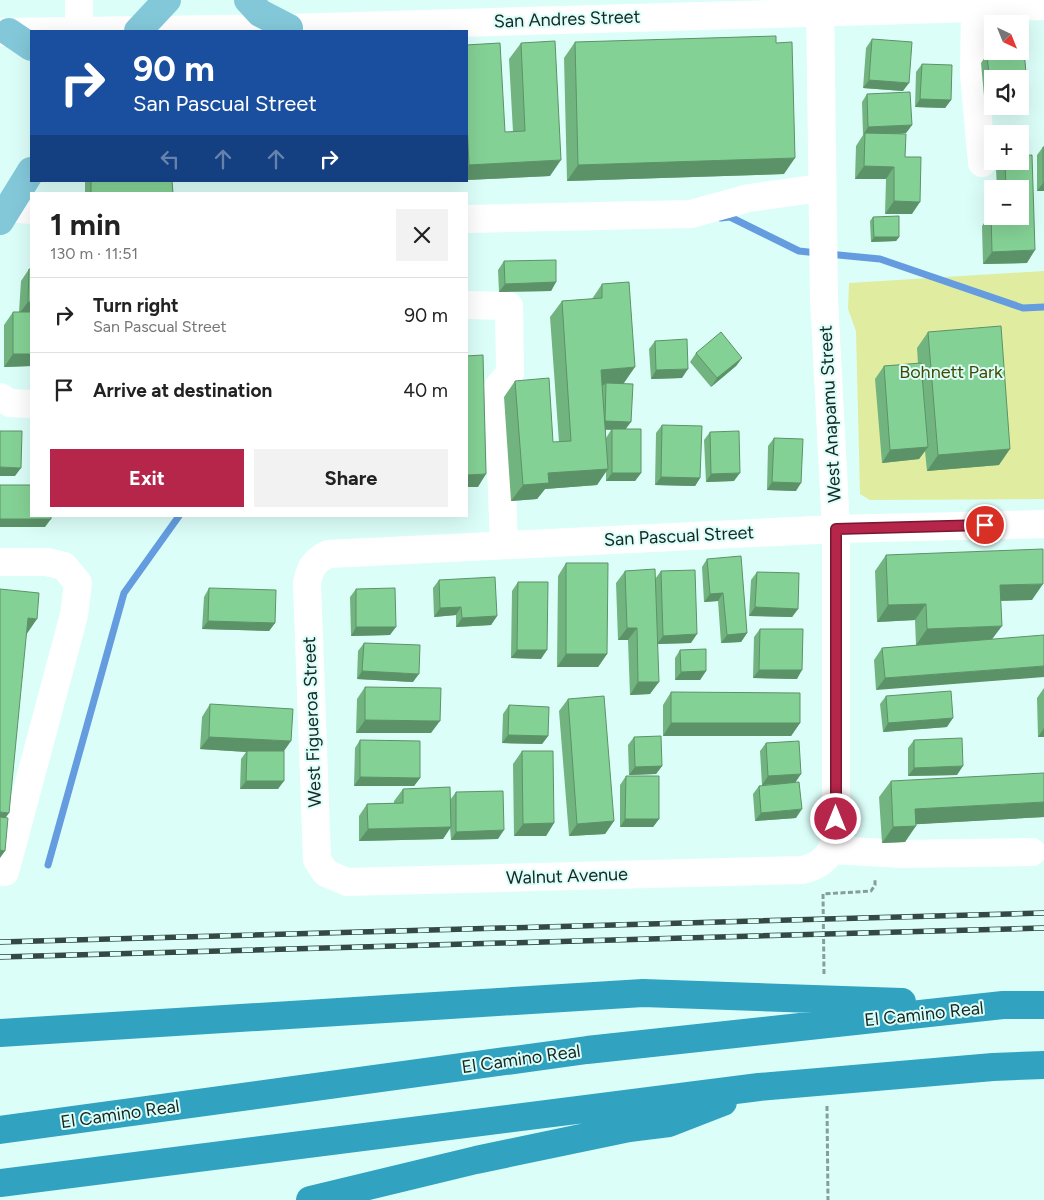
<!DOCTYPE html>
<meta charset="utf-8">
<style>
body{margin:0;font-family:Figtree,sans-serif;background:#f2f2f2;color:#222;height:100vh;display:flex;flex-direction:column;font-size:19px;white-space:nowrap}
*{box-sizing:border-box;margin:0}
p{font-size:16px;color:#767676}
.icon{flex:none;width:28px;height:28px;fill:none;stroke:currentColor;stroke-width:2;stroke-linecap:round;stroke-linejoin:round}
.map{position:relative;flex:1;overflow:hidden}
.details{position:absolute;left:30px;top:192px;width:438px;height:325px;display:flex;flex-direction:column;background:#fff;border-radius:0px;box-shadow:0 5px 20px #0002}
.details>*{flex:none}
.banner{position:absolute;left:30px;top:30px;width:438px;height:152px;border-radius:0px;box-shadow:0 5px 20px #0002;background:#1a4fa0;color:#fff;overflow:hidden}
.needle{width:32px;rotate:137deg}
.buttons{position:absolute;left:984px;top:15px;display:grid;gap:10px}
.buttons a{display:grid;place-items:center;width:45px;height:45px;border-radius:0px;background:#fff;box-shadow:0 5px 20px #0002;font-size:25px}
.pin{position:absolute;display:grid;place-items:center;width:42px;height:42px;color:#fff;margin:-21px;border:2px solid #fff;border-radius:50%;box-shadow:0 1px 5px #0007}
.me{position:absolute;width:55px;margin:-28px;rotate:0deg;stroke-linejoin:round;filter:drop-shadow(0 0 4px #0008)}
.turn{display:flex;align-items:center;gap:18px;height:105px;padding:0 20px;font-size:22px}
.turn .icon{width:65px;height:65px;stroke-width:2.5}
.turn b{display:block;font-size:35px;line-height:42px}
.lanes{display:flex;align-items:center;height:48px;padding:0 20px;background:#0003;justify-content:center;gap:25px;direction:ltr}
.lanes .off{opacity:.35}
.round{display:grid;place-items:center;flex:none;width:52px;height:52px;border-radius:0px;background:#f2f2f2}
.head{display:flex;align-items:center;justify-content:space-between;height:85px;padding:0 20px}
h1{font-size:30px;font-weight:700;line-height:38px}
.cta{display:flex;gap:10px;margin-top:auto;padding:10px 20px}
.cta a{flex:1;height:58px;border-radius:0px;background:#b6254a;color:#fff;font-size:20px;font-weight:700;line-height:58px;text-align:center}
.cta a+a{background:#f2f2f2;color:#222}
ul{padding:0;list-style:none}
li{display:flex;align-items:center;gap:15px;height:75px;padding:0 20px;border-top:1px solid #e0e0e0}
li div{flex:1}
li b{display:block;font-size:19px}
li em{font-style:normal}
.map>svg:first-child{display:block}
.green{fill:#e0ec9f}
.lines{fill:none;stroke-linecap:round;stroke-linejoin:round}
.stream{stroke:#649cdf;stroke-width:7}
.path{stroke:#849f9b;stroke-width:3;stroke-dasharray:5 2.5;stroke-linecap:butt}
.minor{stroke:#fff;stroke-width:28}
.major{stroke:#83c8d9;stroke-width:28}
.highway{stroke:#31a3c0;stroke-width:28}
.rail-casing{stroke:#344844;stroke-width:5.5}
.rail{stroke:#dcfef9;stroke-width:4;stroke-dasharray:11;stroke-linecap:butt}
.wall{fill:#72b480;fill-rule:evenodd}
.shaded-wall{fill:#5c9268}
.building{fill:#84d195;stroke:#5c9268}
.route-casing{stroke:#761830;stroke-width:12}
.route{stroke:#b6254a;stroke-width:9}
.labels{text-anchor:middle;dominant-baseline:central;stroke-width:4;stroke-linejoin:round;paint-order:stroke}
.street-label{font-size:18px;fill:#162724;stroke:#dcfef9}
.park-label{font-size:18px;fill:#444a03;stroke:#dcfef9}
</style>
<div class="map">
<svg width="1044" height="1200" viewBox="0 0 1044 1200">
<rect width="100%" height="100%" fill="#dcfef9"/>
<path class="green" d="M1044,271V499L870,500L860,494L856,331L848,309L849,283Z"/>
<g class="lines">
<path class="stream" d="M721,218L730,217L799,251L817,253
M828,254L880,259L1023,308L1044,307
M48,865L124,593L179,516"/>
<path class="path" d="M824,974L823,894L871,891L875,885V878
M827,1106L828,1200"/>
<path class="minor" d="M820,0L824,299L836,529V838C830,857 821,866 802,870L347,882L326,873L317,860L307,583C310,568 314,561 328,554L836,529L1044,524
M975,8L974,74L982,163
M79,31V0
M0,32L289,28L1044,6
M8,208L31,210
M466,219L691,214L749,198L821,188
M466,305L509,306L510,373L498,387L504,545
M0,397L10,403L31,404
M0,562H47L64,566L78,583L74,615L5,872H0
M832,850L902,854L1032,852"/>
<path class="major" d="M248,0L260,13L289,28
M138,31L167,0
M9,32L31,47
M0,221L31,171"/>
<path class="highway" d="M0,1033L643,993L902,1002
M0,1130L587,1050L1003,1005H1044
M0,1183L759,1087L993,1067L1044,1065
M310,1200L476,1160L629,1128L669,1123L723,1102"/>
<defs>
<path id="rail" d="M0,942L1044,913
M0,957L1044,928"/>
</defs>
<use href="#rail" class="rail-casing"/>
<use href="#rail" class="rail"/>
</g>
<path class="wall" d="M872,39L903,91L863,88L866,48Z
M575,42L784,174L567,181L564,58Z
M521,43L550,176L466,180V45L505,132H513L509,59Z
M1024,51L1028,95L1022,104H1020V79H992V106L985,107L981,63L987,54Z
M922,64L951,100L945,108L915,107L916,72Z
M867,94L912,125L906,133L900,134L905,157L912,214H885L886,179H855L856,146L863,135L862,102Z
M1043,147H1044V191H1037V155Z
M1001,161H1020L1027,263L983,264L982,226L991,213L1020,216V189H997L996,169Z
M85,181H172L173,193L172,194H85Z
M873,217L899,237L896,241L871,242L870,221Z
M504,261L556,282L551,291L499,292L498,270Z
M29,269L31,366L4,367V325L13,312H19L21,281Z
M602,284L624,383L626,429L641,473L635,481H606V471L597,485L545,489L537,499L511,501L504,397L515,381L553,442H559L550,317L562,301L592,299ZM606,430H611L606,438Z
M928,332L999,465L927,471L925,451L919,459L882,463L875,379L884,366L918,364L917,348Z
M655,341L682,378L651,379L649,349Z
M696,353L742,358L736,366L711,387L690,362Z
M662,425L700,478L695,486L655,485L656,433Z
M710,432L734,481L706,482L704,440Z
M774,438L796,491L767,490L768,446Z
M886,555L1032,600L1001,601L876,690L874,660L882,648L930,644L916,645L915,620L877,622L875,571Z
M707,559L747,633L741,642L721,643L718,601L704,602L702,567Z
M566,563L607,654L598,667H557L558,576Z
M625,571L655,579L661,571L691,643L658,644L650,694L630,695L628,640H618L616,583Z
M757,572L798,609L792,617L749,616L751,580Z
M439,580L497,616L491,625L456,627V615L434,617L433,588Z
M518,582L541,659L511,658L512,591Z
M209,588L275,623L269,631L202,629L204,597Z
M356,589L390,635L351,636L350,597Z
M760,629L797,679L753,678L754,637Z
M364,643L413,682L357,679L358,651Z
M680,650L706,671L700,680H675V658Z
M365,687L431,733H356L357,699Z
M1044,688V737H1038L1037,698Z
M671,692L800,723L791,736H663V705Z
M886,696L947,727L883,732L880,704Z
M568,699L614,821L605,834L569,836L559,711Z
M210,704L284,751L278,789H240L241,759L246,752L200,749L202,717Z
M509,705L548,736L542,744L502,743L503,714Z
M634,737L662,766L656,774L629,775L628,745Z
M360,740L420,778L414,786H354L355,748Z
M914,740L957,775L908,776V748Z
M766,743L795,783L762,785L760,751Z
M522,751L554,823L546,836H514L513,764Z
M626,776L659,819L653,827H620V785Z
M891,781L1044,817L916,824L905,842L882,843L879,797Z
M759,786L796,818L755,821L753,794Z
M403,789L450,800L456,792L498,839L451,840L450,828L443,839L359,841V816L367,804L394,803V801Z"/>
<path class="shaded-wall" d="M869,80L909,83L903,91L863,88Z
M1028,95L1022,104H1020V96Z
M991,98H992V106L985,107Z
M920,99L951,100L945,108L915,107Z
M912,125L906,133L865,135V133L863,135L868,127Z
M795,158L784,174L567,181L578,165Z
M561,160L550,176L466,180V169L469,165Z
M864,166L894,167L886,179H855Z
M1043,183H1044V191H1037Z
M894,201L920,202L912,214H885Z
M874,237H899L896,241L871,242Z
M1035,250L1027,263L983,264L992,252Z
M556,282L551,291L499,292L505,284Z
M28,302H31V314H19Z
M13,354H31V366L4,367Z
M742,358L736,366L711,387L717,378Z
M635,367L624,383H606L604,385L590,386L601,370Z
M688,369L682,378L651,379L656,370Z
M604,421L631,422L625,430L598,429Z
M928,447L919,459L882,463L890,450Z
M1010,449L999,465L927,471L938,455Z
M0,467L21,468L15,476H0Z
M608,469L597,485L545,489L537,499L511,501L523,485L548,473Z
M612,473H641L635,481H606Z
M740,473L734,481L706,482L711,474Z
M486,474L478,487H466V475Z
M661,477L700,478L695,486L655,485Z
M772,482L801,483L796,491L767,490Z
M0,519H51L45,527H0Z
M1043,584L1032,600L989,601L1000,585Z
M723,593L718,601L704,602L710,594Z
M926,604L915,620L877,622L888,605Z
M461,607L456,615L434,617L440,608Z
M755,607L798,609L792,617L749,616Z
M497,616L491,625L456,627L462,618Z
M28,618L37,619L26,635Z
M208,621L275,623L269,631L202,629Z
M1002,626L990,642L916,645L927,629Z
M356,627H396L390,635L351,636Z
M627,628H637L628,640H618Z
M747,633L741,642L721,643L727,635Z
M697,634L691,643L657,644L663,636Z
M517,650H547L541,659L511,658Z
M566,654H607L598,667H557Z
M1044,666V677L876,690L885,678Z
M759,670H802L797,679L753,678Z
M362,671L419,674L413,682L357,679Z
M706,671L700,680H675L681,672Z
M638,682H659L650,694L630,695Z
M953,718L947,727L883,732L888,723Z
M365,720L440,721L431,733H356Z
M671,723H800L791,736H663Z
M1044,728V737H1038Z
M508,735L548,736L542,744L502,743Z
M209,737L291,741L282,754L200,749Z
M662,766L656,774L629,775L635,767Z
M963,766L957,775L908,776L914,768Z
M801,774L795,783L762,785L768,776Z
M360,777L420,778L414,786H354Z
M246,781H284L278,789H240Z
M1044,802V817L904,825L915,809Z
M802,809L796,818L755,821L761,813Z
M0,812L9,813L0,826Z
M625,819H659L653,827H620Z
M614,821L605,834L569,836L577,824Z
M554,823L546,836H514L523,824Z
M916,826L905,842L882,843L893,827Z
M451,827L443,839L359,841L368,829Z
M504,830L498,839L451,840L456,832Z
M0,850L5,851L0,858Z"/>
<path class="building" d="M776,36V43L792,42L795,158L578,165L575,42Z
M872,39L912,42L909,83L869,80Z
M555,41L561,160L469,165L466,103V45L500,43L505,132L525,131L521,43Z
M1024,51L1028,95L1020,96V79H992V98H991L987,54Z
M922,64L952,65L951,100L920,99Z
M910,92L912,125L868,127L867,94Z
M865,133L906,134L905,157H921L920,202L894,201V167L864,166Z
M1043,147H1044V183H1043Z
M1032,155L1035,250L992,252L991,213H992V216H1020V189H1006L1005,161H1020V156Z
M91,181H172L173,193L91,194Z
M899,216V237H874L873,217Z
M556,260V282L505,284L504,261Z
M29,269H31V302H28Z
M629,282L635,367L601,370L608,469L548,473L549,483L523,485L515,381L549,378L553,442L571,441L562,301L602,298V284Z
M13,312H31V354H13Z
M1001,326L1010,449L938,455L928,332Z
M721,332L742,358L717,378L696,353Z
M687,339L688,369L656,370L655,341Z
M483,355L486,474L466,475V356Z
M921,363L928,447L890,450L884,366Z
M606,383L633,384L631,422L605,421Z
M662,425L702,426L700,478L661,477Z
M612,429H641V473H612Z
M0,431H22L21,468L0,467Z
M739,431L740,473L711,474L710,432Z
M774,438L803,439L801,483L772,482Z
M0,485H31V516H51V519H0Z
M1043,549V584L1000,585L1002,626L927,629L926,604L888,605L886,555Z
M741,556L747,633L727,635L723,593L710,594L707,559Z
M566,563H608L607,654H566Z
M655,569L659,682H638L637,628H627L625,571Z
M695,570L697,634L663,636L661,571Z
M757,572L799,573L798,609L755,607Z
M495,577L497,616L462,618L461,607L440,608L439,580Z
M518,582H548L547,650H517Z
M209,588L276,590L275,623L208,621Z
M395,588L396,627H356V589Z
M0,589L39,593L37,619L28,618L9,813L0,812Z
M760,629H803L802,670H759Z
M1044,635V666L885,678L882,648Z
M364,643L420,645L419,674L362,671Z
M706,649V671L681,672L680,650Z
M365,687L441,688L440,721L365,720Z
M951,691L953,718L888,723L886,696Z
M671,692L800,693V723H671Z
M604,696L614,821L577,824L568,699Z
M210,704L293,709L291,741L209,737Z
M509,705L549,707L548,736L508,735Z
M661,736L662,766L635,767L634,737Z
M962,738L963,766L914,768V740Z
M360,740L420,741V778L360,777Z
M799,741L801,774L768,776L766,743Z
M247,751H284V781H246Z
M522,751H553L554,823L523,824Z
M1044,773V802L915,809L916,826L893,827L891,781Z
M626,776H659V819H625Z
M799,782L802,809L761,813L759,786Z
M450,787L451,827L368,829L367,804L403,803V789Z
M503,791L504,830L456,832V792Z
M0,817L8,818L5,851L0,850Z"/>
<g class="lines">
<defs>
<path id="route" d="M836,819V529L985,525"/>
</defs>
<use href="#route" class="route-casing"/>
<use href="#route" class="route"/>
</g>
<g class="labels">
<g class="street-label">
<text transform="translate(567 19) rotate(-2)">San Andres Street</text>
<text transform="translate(830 414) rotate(-93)">West Anapamu Street</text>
<text transform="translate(679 536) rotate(-3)">San Pascual Street</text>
<text transform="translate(312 722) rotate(-92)">West Figueroa Street</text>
<text transform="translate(567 876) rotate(-2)">Walnut Avenue</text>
<text transform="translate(924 1014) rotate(-6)">El Camino Real</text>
<text transform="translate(521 1059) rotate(-8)">El Camino Real</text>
<text transform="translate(120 1114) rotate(-8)">El Camino Real</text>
</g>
<g class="park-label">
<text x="951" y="372">Bohnett Park</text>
</g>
</g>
</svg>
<div class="buttons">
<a><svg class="needle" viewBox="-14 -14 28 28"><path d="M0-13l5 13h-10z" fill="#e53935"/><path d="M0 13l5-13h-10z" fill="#767676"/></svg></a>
<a><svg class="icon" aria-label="sound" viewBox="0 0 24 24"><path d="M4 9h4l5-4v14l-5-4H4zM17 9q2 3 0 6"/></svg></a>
<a>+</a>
<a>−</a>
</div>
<div class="pin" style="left:985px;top:525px;background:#d93025"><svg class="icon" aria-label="arrive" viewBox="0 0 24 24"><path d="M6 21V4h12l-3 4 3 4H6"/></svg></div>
<svg class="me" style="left:836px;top:819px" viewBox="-20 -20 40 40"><circle r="17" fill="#b6254a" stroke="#fff" stroke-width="3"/><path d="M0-11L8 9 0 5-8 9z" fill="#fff"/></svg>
<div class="banner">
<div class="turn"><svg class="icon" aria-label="right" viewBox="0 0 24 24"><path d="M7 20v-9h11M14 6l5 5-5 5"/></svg><div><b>90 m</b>San Pascual Street</div></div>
<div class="lanes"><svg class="icon off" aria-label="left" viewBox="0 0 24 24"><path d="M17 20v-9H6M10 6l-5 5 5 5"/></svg><svg class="icon off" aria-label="ahead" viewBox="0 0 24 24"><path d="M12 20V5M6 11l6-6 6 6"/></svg><svg class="icon off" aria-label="ahead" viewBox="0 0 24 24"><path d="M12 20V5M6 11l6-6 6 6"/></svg><svg class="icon" aria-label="right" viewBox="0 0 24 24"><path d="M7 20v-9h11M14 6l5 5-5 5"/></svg></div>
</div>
<section class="details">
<div class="head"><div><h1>1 min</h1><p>130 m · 11:51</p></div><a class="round"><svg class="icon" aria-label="close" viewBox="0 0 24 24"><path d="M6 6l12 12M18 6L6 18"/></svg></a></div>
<ul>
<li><svg class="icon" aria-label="right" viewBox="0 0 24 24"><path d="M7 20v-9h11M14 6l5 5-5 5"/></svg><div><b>Turn right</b><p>San Pascual Street</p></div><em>90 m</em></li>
<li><svg class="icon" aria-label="arrive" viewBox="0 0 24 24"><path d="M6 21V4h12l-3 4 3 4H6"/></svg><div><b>Arrive at destination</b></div><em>40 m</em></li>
</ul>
<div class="cta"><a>Exit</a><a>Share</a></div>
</section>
</div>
